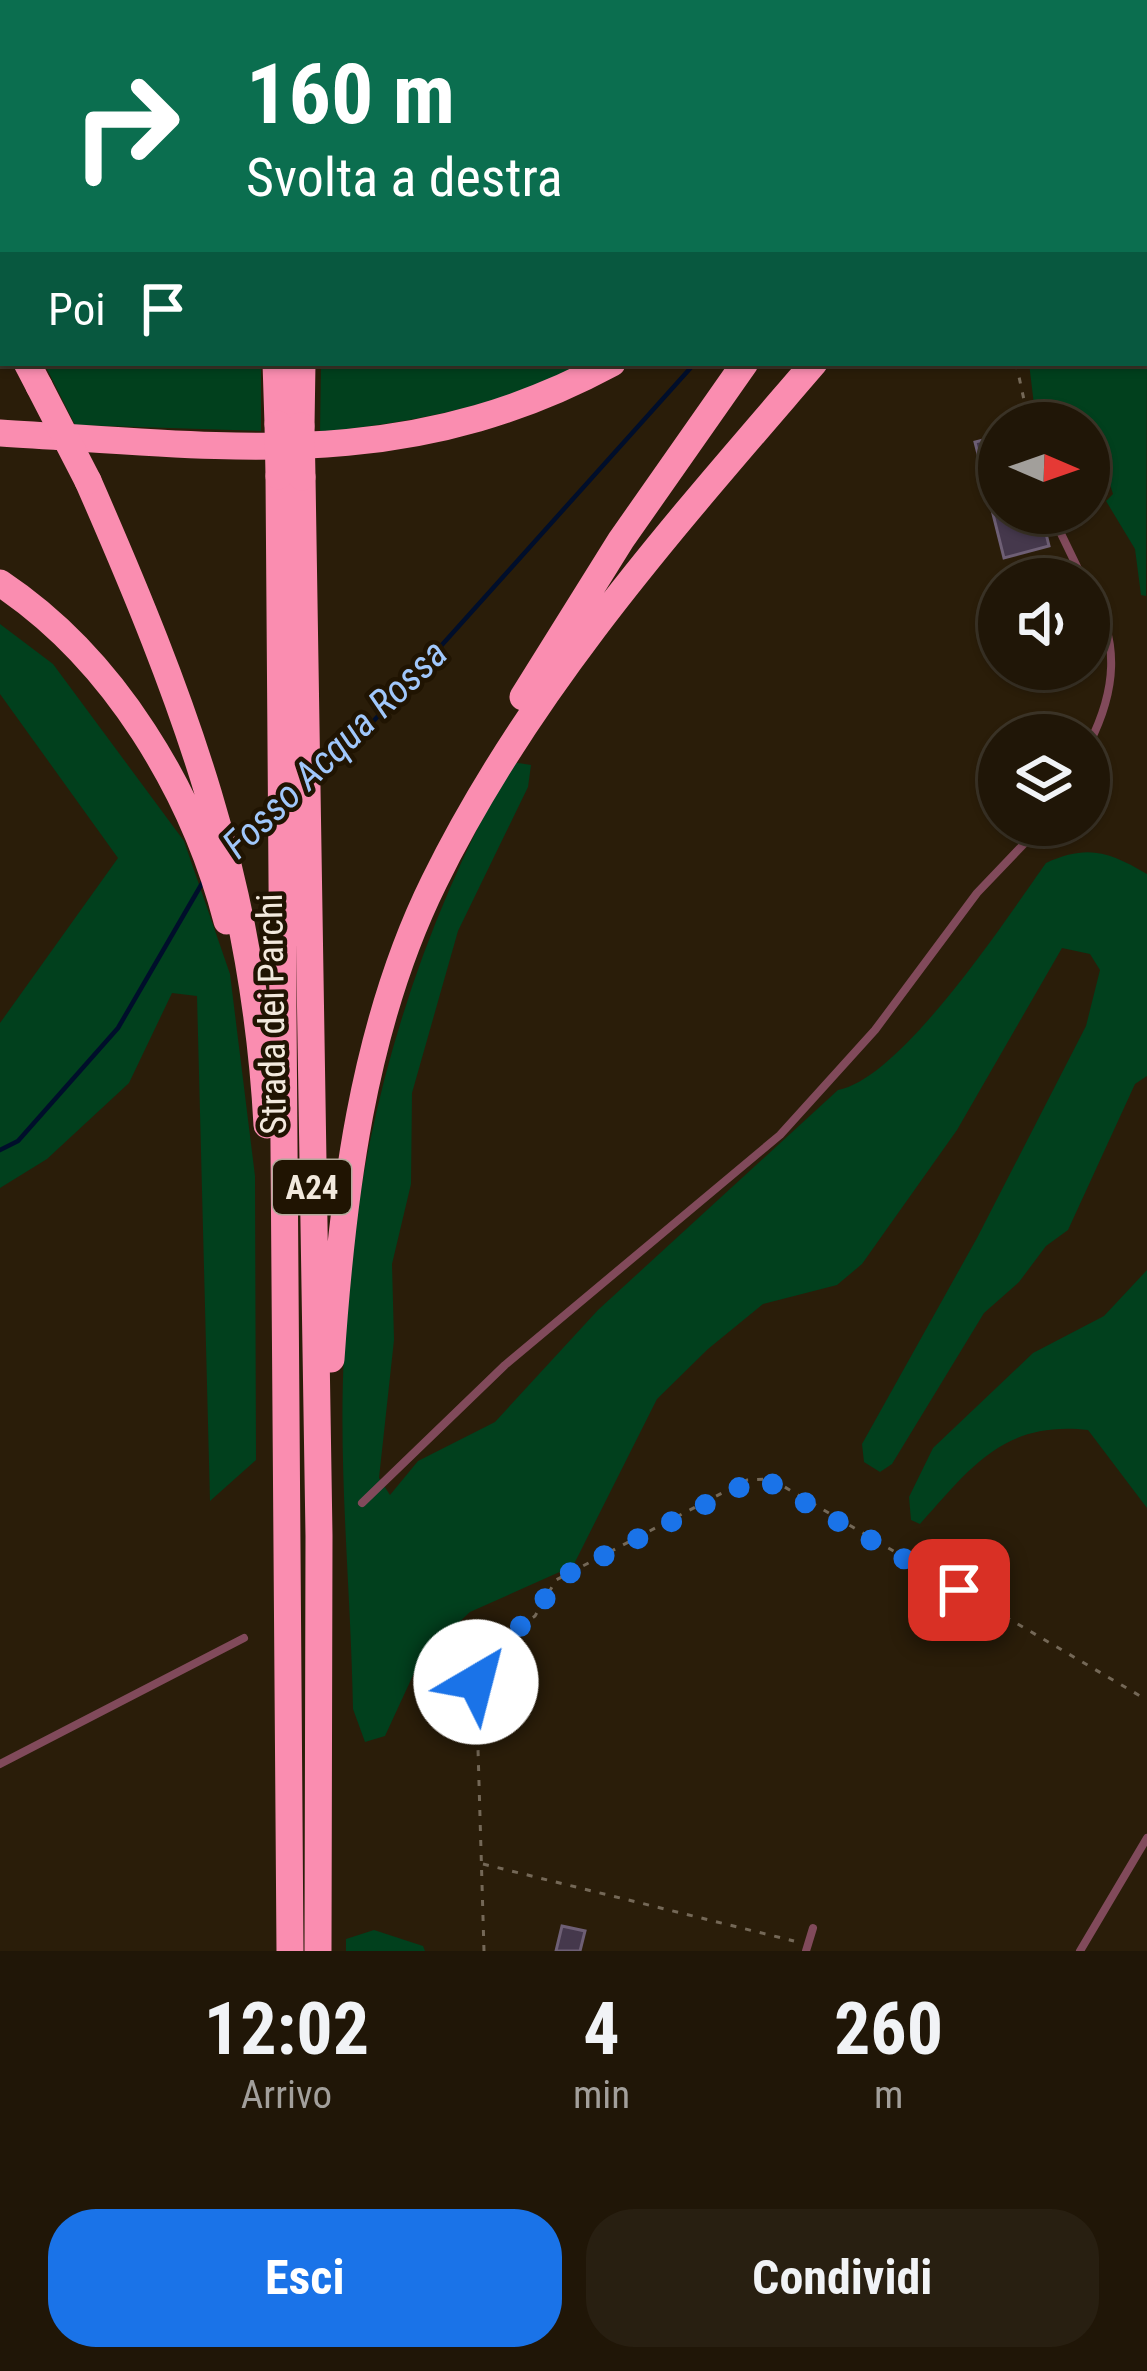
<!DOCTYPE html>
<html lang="it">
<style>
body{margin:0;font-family:"Roboto Condensed",sans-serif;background:#281f11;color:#f1f3f6;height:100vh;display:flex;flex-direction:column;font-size:45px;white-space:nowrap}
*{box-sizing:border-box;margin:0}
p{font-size:39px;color:#a29f9b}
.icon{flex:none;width:66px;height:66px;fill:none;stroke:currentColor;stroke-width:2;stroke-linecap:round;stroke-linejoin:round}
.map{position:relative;height:1951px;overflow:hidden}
.sheet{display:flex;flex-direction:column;background:#201607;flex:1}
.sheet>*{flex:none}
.guide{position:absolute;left:0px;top:0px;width:1149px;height:366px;box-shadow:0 3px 9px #0004,0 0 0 3px #3d3528;background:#0b6e4f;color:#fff;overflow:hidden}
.needle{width:78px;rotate:92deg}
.controls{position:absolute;left:978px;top:402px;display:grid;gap:24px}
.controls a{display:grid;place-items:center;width:132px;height:132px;border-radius:50%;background:#201607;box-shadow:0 3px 9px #0004,0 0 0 3px #3d3528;font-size:60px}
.pin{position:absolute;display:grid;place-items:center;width:102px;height:102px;color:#fff;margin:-51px;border-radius:24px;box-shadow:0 6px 18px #0006}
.me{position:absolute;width:132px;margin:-66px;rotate:37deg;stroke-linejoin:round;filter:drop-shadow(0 0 9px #0008)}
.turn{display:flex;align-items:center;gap:42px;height:252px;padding:0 48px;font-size:54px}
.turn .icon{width:156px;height:156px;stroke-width:2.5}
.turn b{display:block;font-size:84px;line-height:102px}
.then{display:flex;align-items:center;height:114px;padding:0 48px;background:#0003;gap:24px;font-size:45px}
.eta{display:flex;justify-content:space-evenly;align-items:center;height:204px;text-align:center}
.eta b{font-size:72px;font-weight:700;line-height:84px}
.cta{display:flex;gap:24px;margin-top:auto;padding:24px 48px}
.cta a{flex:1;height:138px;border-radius:48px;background:#1a73e8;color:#fff;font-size:48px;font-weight:700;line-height:138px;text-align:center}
.cta a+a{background:#281f11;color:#f1f3f6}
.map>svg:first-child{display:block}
.green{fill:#01401d}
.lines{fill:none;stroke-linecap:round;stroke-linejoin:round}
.stream{stroke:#000e2b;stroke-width:4.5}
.building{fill:#45384c;stroke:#6e5f75;stroke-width:3}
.path{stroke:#746857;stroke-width:3;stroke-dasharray:6 9;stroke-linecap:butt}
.lane{stroke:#814a5b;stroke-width:8}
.highway{stroke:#fa8db0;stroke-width:27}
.highway-bridge{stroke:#fa8db0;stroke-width:27}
.route{stroke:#1a73e8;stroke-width:21;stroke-dasharray:0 37.8}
.labels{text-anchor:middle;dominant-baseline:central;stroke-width:9;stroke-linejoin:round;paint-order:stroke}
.shield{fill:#201402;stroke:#b3a99b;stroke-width:3}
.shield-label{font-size:33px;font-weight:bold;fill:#f2e9dd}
.street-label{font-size:36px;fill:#f2e9dd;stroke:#201402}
.water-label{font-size:39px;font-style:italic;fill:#a0c7fb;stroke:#201402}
</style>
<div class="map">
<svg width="1147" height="1951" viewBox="0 0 1147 1951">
<rect width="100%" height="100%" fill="#2a1d09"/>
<path class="green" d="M44,363H261V431L75,425Z
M321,363H585C501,406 413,423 320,432Z
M1029,363L1147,365L1146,596L1141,595L1135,549L1106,501L1113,494L1107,475L1089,460V423H1043L1034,405Z
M0,624L53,664L184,841L230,974L255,1176L256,1460L210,1501L197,996L172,993L129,1083L47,1159L0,1188V1023L118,858L0,694Z
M512,762L531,765L528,787L458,931L412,1093L411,1184L392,1264L394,1340L379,1478L390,1495L418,1461L495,1422L598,1310L838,1090C902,1078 1006,919 1046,863C1088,844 1109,852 1147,874V1076L1135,1084L1068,1230L1046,1246L1019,1282L984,1313L892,1464L880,1472L864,1462L862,1444L977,1238L1086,1026L1100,970L1090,954L1062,948L957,1130L862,1264L837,1285L763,1304L708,1349L657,1399L573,1566L470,1612L421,1658L385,1736L365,1742L353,1709C351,1591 338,1470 344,1353C353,1142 410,946 512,762Z
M1147,1270V1508L1088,1430C1004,1421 972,1466 920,1524L911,1520L909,1497L933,1448L1033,1353L1104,1316Z
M374,1930L423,1946L425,1951H346V1939Z"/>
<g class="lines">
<path class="stream" d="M930,3L932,0
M318,768L370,725L695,363
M234,843L273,805
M0,1150L18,1141L118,1028L204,880"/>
</g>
<path class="building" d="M999,436V513H1041L1049,546L1004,558L975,442Z
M562,1926L585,1931L580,1951H556Z"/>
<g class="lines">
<path class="path" d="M1146,62H1147
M1016,363L1029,423
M483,1864L794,1941
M484,1951L476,1682L484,1652L535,1616L556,1580L747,1480L771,1479L1147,1700"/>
<path class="lane" d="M254,0L255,3
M1051,513L1083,579
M1089,589C1121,641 1116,691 1089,744
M362,1503L505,1365L780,1135L875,1030L977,893L1042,825
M0,1764L244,1638
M806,1951L813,1928
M1080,1951L1147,1838"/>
<path class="highway" d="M270,0V3
M299,0V3
M460,3L468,0
M566,3L574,0
M823,3L824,0
M952,3L953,0
M1083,3L1087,0
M1136,3L1139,0
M0,25L3,31
M0,158L3,157
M0,196L3,195
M0,309L3,315
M27,363L39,386
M276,363L278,424
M301,426L302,363
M0,433C225,446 404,475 612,363
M279,476L290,1951
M302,477L319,1536L318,1951
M88,481C184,700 254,883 267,1125
M0,583C114,659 193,791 227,921
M523,697L621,540L745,363
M331,1359C342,1199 362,1028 434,882C529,688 674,526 814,363"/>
<path class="highway-bridge" d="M39,386L88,481
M278,424L279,476
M301,426L302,477"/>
</g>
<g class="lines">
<path class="route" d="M476,1682L484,1652L535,1616L556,1580L760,1477L959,1590"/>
</g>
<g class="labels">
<rect class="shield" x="273" y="1160" width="78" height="54" rx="9"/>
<g class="shield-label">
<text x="312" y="1187">A24</text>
</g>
<g class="street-label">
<text transform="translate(272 1014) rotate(-91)">Strada dei Parchi</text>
</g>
<g class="water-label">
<text transform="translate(335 749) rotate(-44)">Fosso Acqua Rossa</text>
</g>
</g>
</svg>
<div class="controls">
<a><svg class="needle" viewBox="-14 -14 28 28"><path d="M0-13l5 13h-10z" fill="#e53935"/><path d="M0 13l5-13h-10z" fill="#a29f9b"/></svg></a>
<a><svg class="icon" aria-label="sound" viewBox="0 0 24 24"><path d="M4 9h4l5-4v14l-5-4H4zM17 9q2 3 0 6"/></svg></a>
<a><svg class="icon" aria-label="layers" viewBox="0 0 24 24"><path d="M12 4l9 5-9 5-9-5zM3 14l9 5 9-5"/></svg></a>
</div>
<div class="pin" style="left:959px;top:1590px;background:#d93025"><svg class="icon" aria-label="arrive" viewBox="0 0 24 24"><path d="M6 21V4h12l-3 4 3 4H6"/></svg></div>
<svg class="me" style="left:476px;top:1682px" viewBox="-20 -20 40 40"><circle r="19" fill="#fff"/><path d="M0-13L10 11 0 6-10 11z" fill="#1a73e8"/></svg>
<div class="guide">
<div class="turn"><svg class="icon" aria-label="right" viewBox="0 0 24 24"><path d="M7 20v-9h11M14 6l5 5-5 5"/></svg><div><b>160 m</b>Svolta a destra</div></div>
<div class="then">Poi<svg class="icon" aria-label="arrive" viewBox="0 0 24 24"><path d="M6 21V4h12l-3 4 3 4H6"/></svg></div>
</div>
</div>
<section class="sheet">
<div class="eta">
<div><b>12:02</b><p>Arrivo</p></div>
<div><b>4</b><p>min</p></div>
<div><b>260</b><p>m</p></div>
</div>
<div class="cta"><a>Esci</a><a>Condividi</a></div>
</section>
